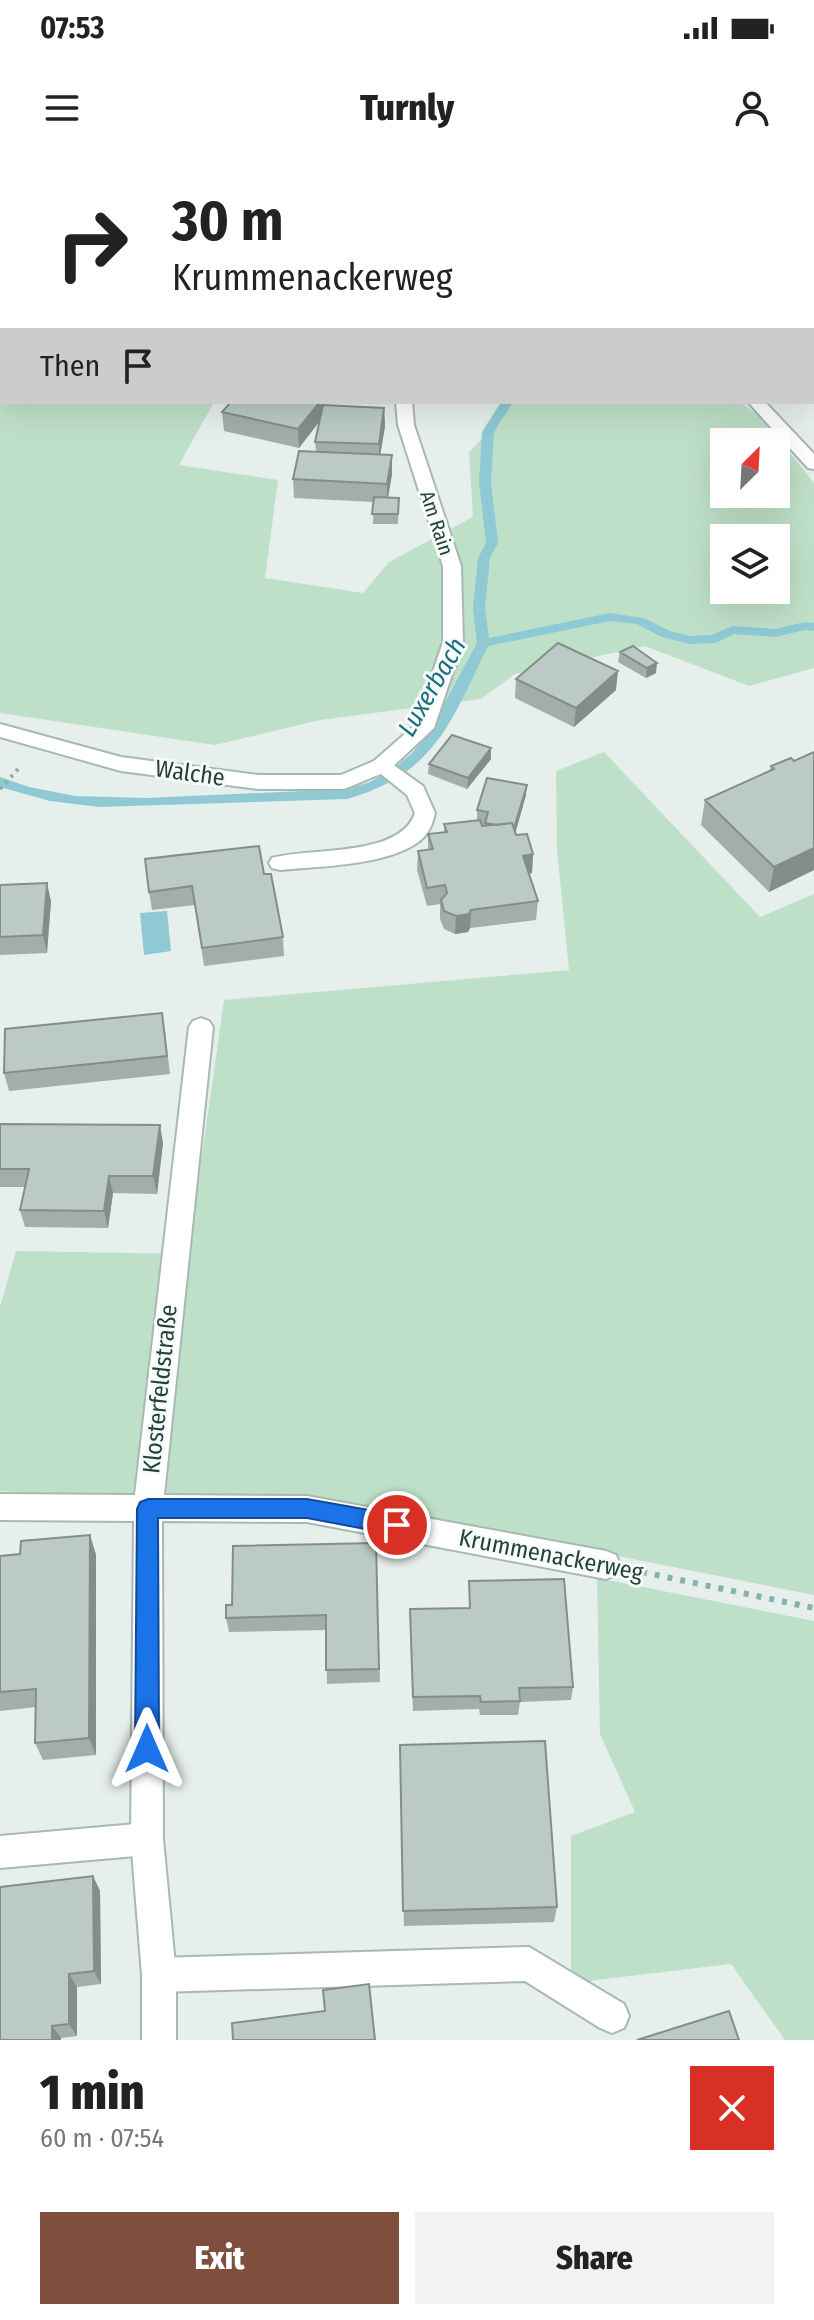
<!DOCTYPE html>
<meta charset="utf-8">
<style>
body{margin:0;font-family:"Fira Sans Condensed",sans-serif;background:#f2f2f2;color:#222;height:100vh;display:flex;flex-direction:column;font-size:30px;white-space:nowrap}
*{box-sizing:border-box;margin:0}
p{font-size:26px;color:#767676}
.icon{flex:none;width:44px;height:44px;fill:none;stroke:currentColor;stroke-width:2;stroke-linecap:round;stroke-linejoin:round}
.map{position:relative;height:1880px;overflow:hidden}
.panel{display:flex;flex-direction:column;background:#fff;flex:1}
.panel>*{flex:none}
.top-card{position:absolute;left:0px;top:0px;width:814px;height:244px;box-shadow:0 8px 32px #0002;background:#fff;color:#222;overflow:hidden}
.needle{width:52px;rotate:24deg}
.tools{position:absolute;left:710px;top:268px;display:grid;gap:16px}
.tools a{display:grid;place-items:center;width:80px;height:80px;border-radius:0px;background:#fff;box-shadow:0 8px 32px #0002;font-size:40px}
.pin{position:absolute;display:grid;place-items:center;width:68px;height:68px;color:#fff;margin:-34px;border:4px solid #fff;border-radius:50%;box-shadow:0 2px 8px #0007}
.me{position:absolute;width:88px;margin:-44px;rotate:0deg;stroke-linejoin:round;filter:drop-shadow(0 0 6px #0008)}
.turn{display:flex;align-items:center;gap:28px;height:168px;padding:0 40px;font-size:36px}
.turn .icon{width:104px;height:104px;stroke-width:2.5}
.turn b{display:block;font-size:56px;line-height:68px}
.then{display:flex;align-items:center;height:76px;padding:0 40px;background:#0003;gap:16px;font-size:30px}
.round{display:grid;place-items:center;flex:none;width:84px;height:84px;border-radius:0px;background:#f2f2f2}
.summary{display:flex;align-items:center;justify-content:space-between;height:136px;padding:0 40px}
h1{font-size:48px;font-weight:800;line-height:60px}
.action{display:flex;gap:16px;margin-top:auto;padding:16px 40px}
.action a{flex:1;height:92px;border-radius:0px;background:#804e3d;color:#fff;font-size:32px;font-weight:800;line-height:92px;text-align:center}
.action a+a{background:#f2f2f2;color:#222}
.status{display:flex;justify-content:space-between;align-items:center;height:56px;padding:0 40px;background:#fff;direction:ltr}
.status svg{height:22px;fill:currentColor}
header{display:flex;justify-content:space-between;align-items:center;height:104px;padding:0 40px;background:#fff;font-size:36px;font-weight:800}
.map>svg:first-child{display:block}
.green{fill:#bfe0c8;fill-rule:evenodd}
.water{fill:#8ec9d4}
.lines{fill:none;stroke-linecap:round;stroke-linejoin:round}
.stream{fill:#8ec9d4;fill-rule:evenodd}
.service-casing{stroke:#a8b8b2;stroke-width:4}
.minor-casing{stroke:#a8b8b2;stroke-width:4}
.path-far2{stroke:#86b3a5;stroke-width:3;stroke-dasharray:3 4;stroke-linecap:butt}
.path-far1{stroke:#86b3a5;stroke-width:4;stroke-dasharray:3 5;stroke-linecap:butt}
.path{stroke:#86b3a5;stroke-width:6;stroke-dasharray:5 8;stroke-linecap:butt}
.service{fill:#fff;fill-rule:evenodd}
.minor{fill:#fff;fill-rule:evenodd}
.wall{fill:#a1aea9}
.shaded-wall{fill:#838d89}
.building{fill:#bbcac4;stroke:#838d89;stroke-width:2}
.route{fill:#1a73e8;stroke:#114b97;stroke-width:2}
.labels{text-anchor:middle;dominant-baseline:central;stroke-width:6;stroke-linejoin:round;paint-order:stroke}
.far-street-label{font-size:20px;fill:#24423a;stroke:#f7fbf9}
.street-label{font-size:24px;fill:#24423a;stroke:#f7fbf9}
.water-label{font-size:26px;font-style:italic;fill:#1c6f80;stroke:#f7fbf9}
</style>
<div class="status"><b>07:53</b><svg viewBox="0 0 49 12"><path d="M0 12V9h3v3zM5 12V6h3v6zM10 12V3h3v9zM15 12V0h3v12zM26 1h20v11H26zM47 4h2v5h-2z"/></svg></div>
<header><svg class="icon" aria-label="menu" viewBox="0 0 24 24"><path d="M4 6h16M4 12h16M4 18h16"/></svg>Turnly<svg class="icon" aria-label="person" viewBox="0 0 24 24"><circle cx="12" cy="8" r="4"/><path d="M4 21q1-7 8-7t8 7"/></svg></header>
<div class="map">
<svg width="814" height="1880" viewBox="0 0 814 1880">
<rect width="100%" height="100%" fill="#e6efeb"/>
<path class="green" d="M0,0H814L812,140V2H2V242H214L179,305L278,320L265,418L363,433L389,402L473,357L469,292L488,272L503,242H739L761,257L814,323V508L749,526L645,486L515,514L481,539L320,560L215,585L0,553ZM724,282H776V334H724ZM724,378H776V430H724Z
M604,592L760,757L814,734V1435L306,1334L142,1338L0,1331V1147L16,1091L188,1094L224,840L569,810L557,690L556,611Z
M597,1418L814,1461V1880H785L731,1804L571,1823V1676L635,1652L600,1574Z"/>
<path class="water" d="M167,751L171,791L144,795L140,753Z"/>
<g class="lines">
<path class="stream" d="M679,0H689V2H679Z
M501,242H513L494,272L491,322L498,383L490,398L485,448L489,478L610,453L644,458L670,471L690,476L712,475L732,466L775,469L805,462L814,463V471L805,470L775,477L734,474L715,483L690,484L662,477L637,464L610,461L488,486C451,562 435,614 347,639L99,647L50,641L0,627V617L29,627L75,636L147,638L346,629L370,622L393,609L412,593L428,574L477,483L473,448L478,398L486,383L479,322L482,272Z"/>
<defs>
<path id="service" d="M812,139H814V149H812Z
M381,599L388,601L423,626L435,653C433,661 431,669 425,676C396,706 320,706 280,710L272,708L269,703L272,698C310,687 400,698 415,653L407,635L371,606Z
M147,1663L158,1668L163,1679L158,1690L147,1695L0,1708V1676Z
M529,1787L624,1844L629,1856L624,1868L612,1873L600,1868L525,1821L159,1832L147,1827L142,1815L147,1803L159,1798Z"/>
<path id="minor" d="M396,242H412L414,265L461,406L463,482L434,568L388,611L344,629H258L121,611L0,577V564L121,597L258,615H341L374,601L415,565L443,482V406L398,265Z
M748,242H765L814,294V309L808,308Z
M201,858L209,861L213,867L164,1335L307,1336L606,1391L616,1395L620,1405L616,1415L606,1419L307,1362L162,1361L163,1679L176,1815V1880H142V1815L131,1679L134,1361L0,1360V1334L135,1335L189,867L193,861Z"/>
</defs>
<use href="#service" class="service-casing"/>
<use href="#minor" class="minor-casing"/>
<path class="path-far2" d="M494,0L498,2"/>
<path class="path-far1" d="M0,629L18,609"/>
<path class="path" d="M642,1412L814,1448"/>
<use href="#service" class="service"/>
<use href="#minor" class="minor"/>
</g>
<path class="wall" d="M231,242H322V248H384L385,266L380,295L392,314L388,338H399L398,364H373L374,342L294,338L293,319L316,291L315,282L319,262L299,288L224,271L222,252Z
M620,492L656,513L646,518L618,502Z
M516,519L616,530L574,567L515,538Z
M491,588V599L467,629L428,614L429,604Z
M814,592V710L769,732L701,665L705,640L770,611L771,606L794,601Z
M526,635L515,673L533,694L532,713L529,714L538,741L536,760L470,768L468,772L455,774L444,769L440,759V744L427,746L417,710L418,691L428,690V674L444,672V664L477,660V650Z
M264,714L283,777L284,796L204,806L195,745L152,750L149,732Z
M0,725L51,741L47,793L0,795Z
M165,871L170,914L9,931L4,913Z
M0,964L163,983L157,1034L113,1033L108,1068L25,1067L20,1050L25,1027H0Z
M90,1375L96,1395V1595L43,1600L35,1583L36,1547L0,1551V1396L20,1394Z
M376,1383L380,1522L327,1524L326,1470L229,1472L226,1458Z
M469,1421L573,1527L571,1540L520,1542L518,1555H480L479,1549L413,1551L410,1464L469,1448Z
M400,1585L557,1747L554,1762L404,1766Z
M93,1716L100,1731L101,1824L77,1827V1876L61,1878V1880H0Z"/>
<path class="shaded-wall" d="M814,190V207L812,208V191Z
M320,242H322V258L299,288L298,269Z
M384,248L385,266L379,303V284Z
M392,295V314L387,343V324Z
M657,503L656,513L646,518L647,508Z
M618,511L616,530L574,567L576,548Z
M491,588V599L467,629L468,618Z
M527,625L526,635L514,678V668Z
M814,688V710L769,732L774,707Z
M533,694L532,713L522,715L523,696Z
M47,723L51,741L47,793L43,775Z
M471,750L470,768L468,772L455,774L456,756Z
M160,965L163,983L157,1034L153,1016Z
M109,1016L113,1033L108,1068L104,1051Z
M90,1375L96,1395V1595L89,1578Z
M93,1716L100,1731L101,1824L94,1811Z
M69,1814L77,1827V1876L69,1864Z
M52,1866L61,1878V1880H52Z"/>
<path class="building" d="M812,167H814V190L812,191Z
M231,242H320L298,269L222,252Z
M323,245L384,248L379,284L315,282Z
M299,291L392,295L387,324L293,319Z
M374,337L399,338L398,354H372Z
M558,483L618,511L576,548L516,519Z
M633,486L657,503L647,508L620,492Z
M452,575L491,588L468,618L429,604Z
M814,592V688L774,707L705,640L774,609L771,606L791,598L794,601Z
M487,618L527,625L514,668L512,663L497,665L485,663L488,652L477,650Z
M480,660L482,666L512,663L516,675L527,674L533,694L523,696L538,741L471,750L469,754L456,756L444,751L441,740L447,733L445,725L427,728L418,691L433,689L428,674L447,672L444,664Z
M259,686L264,714H271L283,777L202,788L192,726L149,732L145,699Z
M47,723L43,775L0,777V725Z
M162,853L167,896L4,913L5,869Z
M0,964L160,965L153,1016H109L104,1051L20,1050L29,1009H0Z
M90,1375L89,1578L35,1583L36,1529L0,1532V1396L20,1394L21,1381Z
M376,1383L379,1509L326,1510V1455L226,1458V1445H232L233,1386Z
M564,1419L573,1527L519,1528L520,1541L481,1542L480,1536L413,1537L410,1449L470,1448L469,1421Z
M545,1581L557,1747L403,1751L400,1585Z
M93,1716L94,1811L69,1814V1864L52,1866V1880H0V1727Z
M369,1824L375,1880H233L232,1863L325,1851L323,1830Z
M729,1851L739,1880H637Z"/>
<path class="route" d="M148,1339H307L397,1355L404,1358L408,1365L404,1372L397,1375L307,1358H158L159,1589L156,1597L147,1600L139,1597L135,1589L137,1349L140,1342Z"/>
<g class="labels">
<g class="far-street-label">
<text transform="translate(437 363) rotate(72)">Am Rain</text>
</g>
<g class="street-label">
<text transform="translate(190 613) rotate(8)">Walche</text>
<text transform="translate(160 1229) rotate(-84)">Klosterfeldstraße</text>
<text transform="translate(551 1395) rotate(11)">Krummenackerweg</text>
</g>
<g class="water-label">
<text transform="translate(432 527) rotate(-60)">Luxerbach</text>
</g>
</g>
</svg>
<div class="tools">
<a><svg class="needle" viewBox="-14 -14 28 28"><path d="M0-13l5 13h-10z" fill="#e53935"/><path d="M0 13l5-13h-10z" fill="#767676"/></svg></a>
<a><svg class="icon" aria-label="layers" viewBox="0 0 24 24"><path d="M12 4l9 5-9 5-9-5zM3 14l9 5 9-5"/></svg></a>
</div>
<div class="pin" style="left:397px;top:1365px;background:#d93025"><svg class="icon" aria-label="arrive" viewBox="0 0 24 24"><path d="M6 21V4h12l-3 4 3 4H6"/></svg></div>
<svg class="me" style="left:147px;top:1589px" viewBox="-20 -20 40 40"><path d="M0-17L14 15 0 8-14 15z" fill="#1a73e8" stroke="#fff" stroke-width="4"/></svg>
<div class="top-card">
<div class="turn"><svg class="icon" aria-label="right" viewBox="0 0 24 24"><path d="M7 20v-9h11M14 6l5 5-5 5"/></svg><div><b>30 m</b>Krummenackerweg</div></div>
<div class="then">Then<svg class="icon" aria-label="arrive" viewBox="0 0 24 24"><path d="M6 21V4h12l-3 4 3 4H6"/></svg></div>
</div>
</div>
<section class="panel">
<div class="summary"><div><h1>1 min</h1><p>60 m · 07:54</p></div><a class="round" style="background:#d93025;color:#fff"><svg class="icon" aria-label="close" viewBox="0 0 24 24"><path d="M6 6l12 12M18 6L6 18"/></svg></a></div>
<div class="action"><a>Exit</a><a>Share</a></div>
</section>
